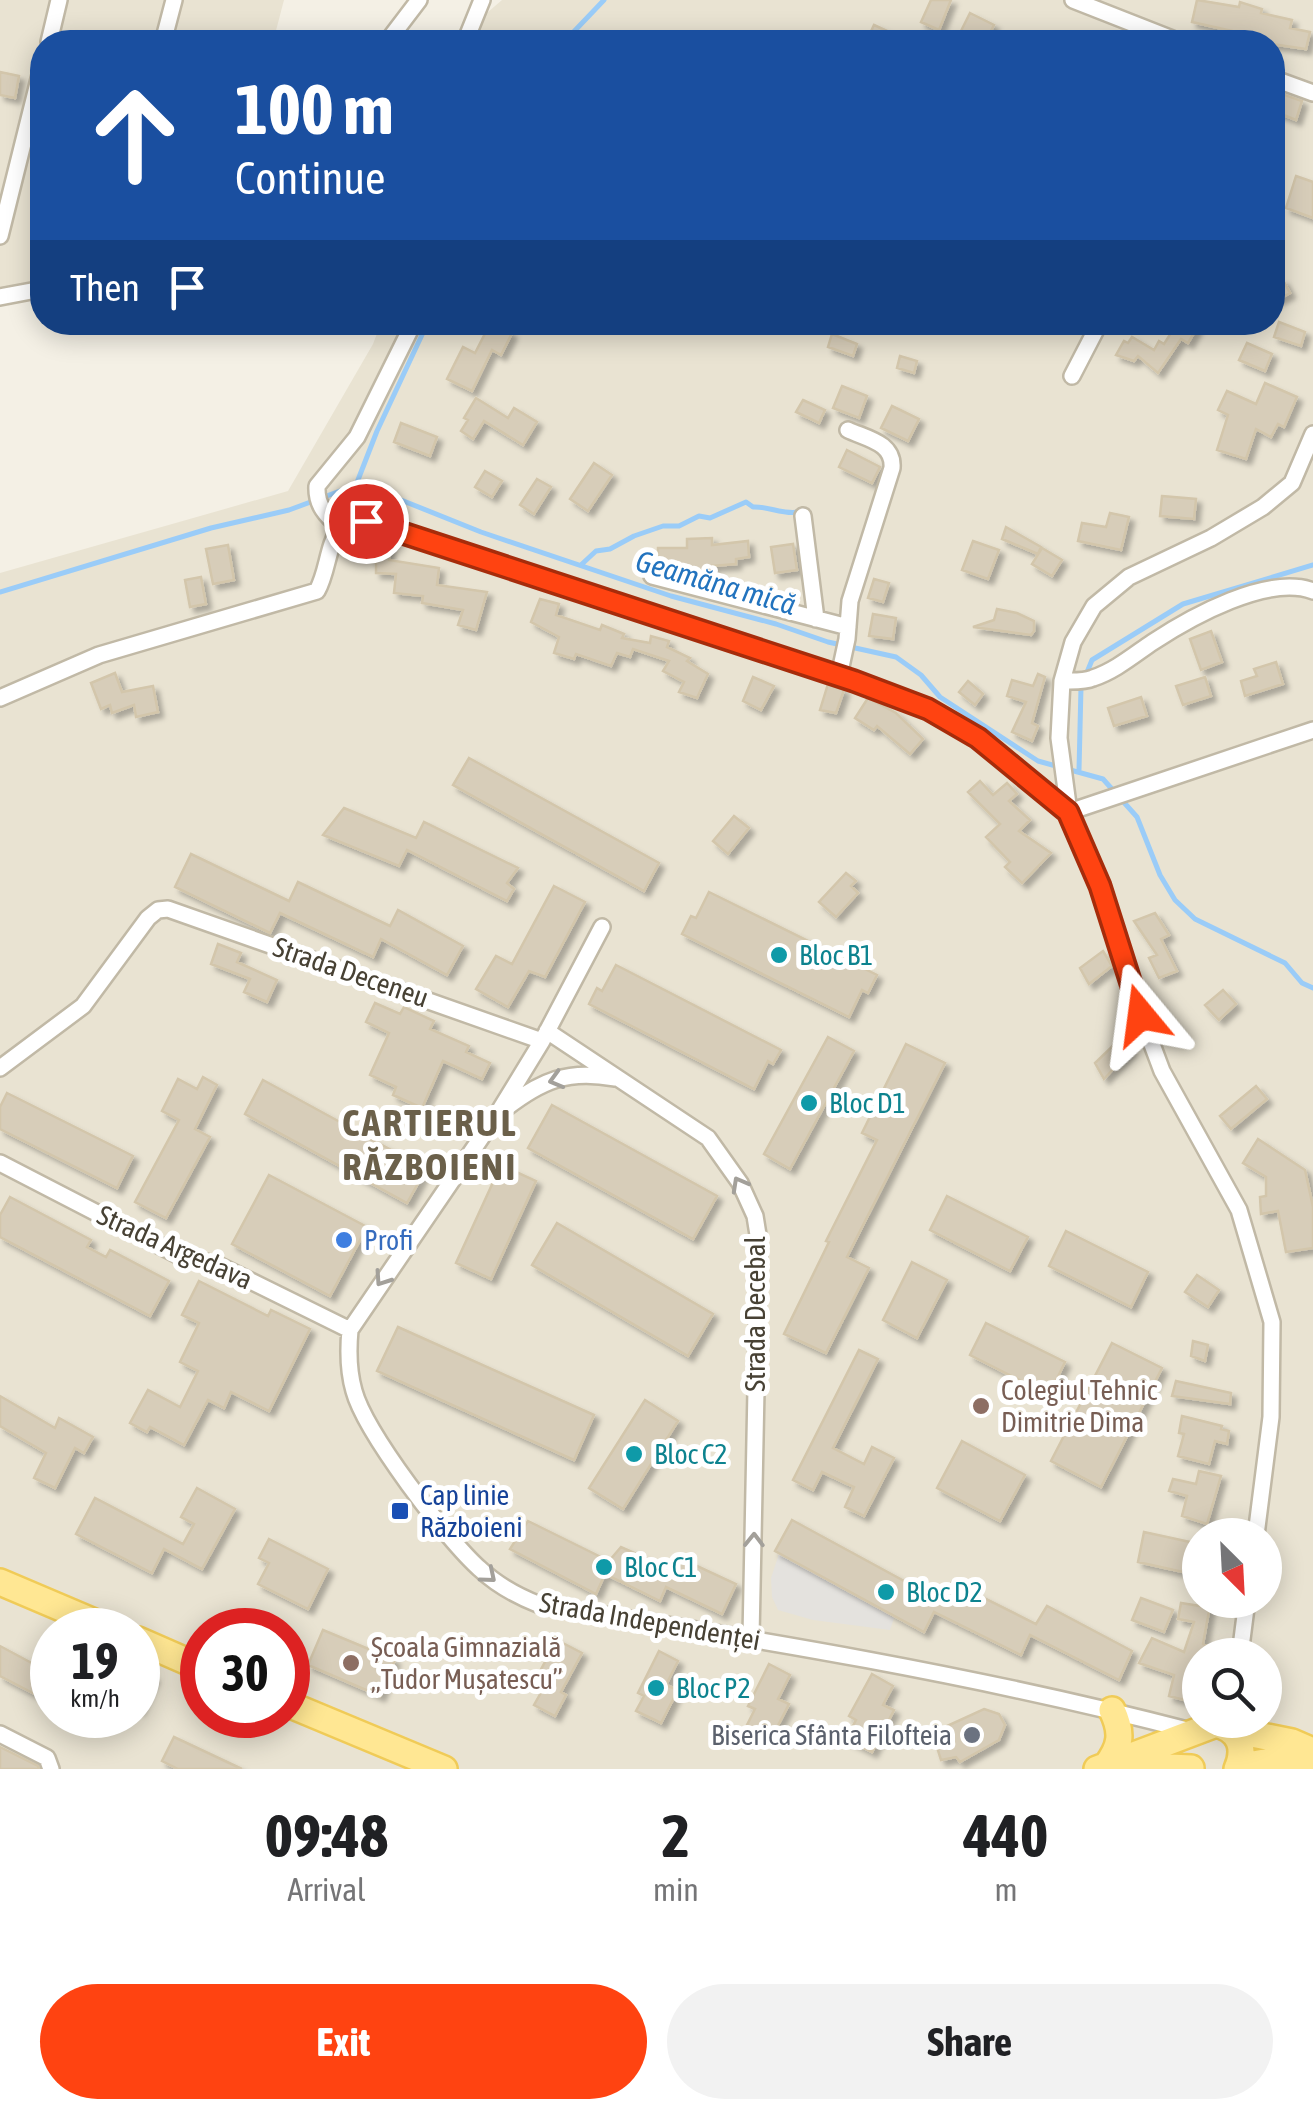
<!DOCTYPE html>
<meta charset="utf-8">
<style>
body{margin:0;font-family:"Asap Condensed",sans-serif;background:#f2f2f2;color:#202124;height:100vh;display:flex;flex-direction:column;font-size:38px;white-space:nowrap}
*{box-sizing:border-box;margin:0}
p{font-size:32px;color:#757577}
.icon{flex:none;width:55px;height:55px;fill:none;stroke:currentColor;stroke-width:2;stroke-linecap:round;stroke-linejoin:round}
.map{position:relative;height:1769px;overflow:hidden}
.details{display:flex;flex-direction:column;background:#fff;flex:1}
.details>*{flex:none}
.banner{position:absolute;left:30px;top:30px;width:1255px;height:305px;border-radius:40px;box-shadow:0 5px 25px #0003;background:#1a4fa0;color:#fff;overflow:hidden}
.needle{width:65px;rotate:156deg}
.controls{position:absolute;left:1182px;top:1518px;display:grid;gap:20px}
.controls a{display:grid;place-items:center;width:100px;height:100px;border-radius:50%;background:#fff;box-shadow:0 5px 25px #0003;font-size:50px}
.speed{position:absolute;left:30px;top:1608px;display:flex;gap:20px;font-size:50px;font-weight:700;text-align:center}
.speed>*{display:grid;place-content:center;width:130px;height:130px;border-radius:50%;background:#fff;box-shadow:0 5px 25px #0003;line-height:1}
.speed small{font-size:25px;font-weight:400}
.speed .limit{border:15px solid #d22;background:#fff;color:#111}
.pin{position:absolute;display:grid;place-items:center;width:85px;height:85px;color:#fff;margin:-42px;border:5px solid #fff;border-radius:50%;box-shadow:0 2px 10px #0007}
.me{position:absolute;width:110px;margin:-55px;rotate:344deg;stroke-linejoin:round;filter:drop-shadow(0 0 8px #0008)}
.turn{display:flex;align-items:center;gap:35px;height:210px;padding:0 40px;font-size:45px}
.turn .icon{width:130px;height:130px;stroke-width:2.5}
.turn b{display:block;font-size:70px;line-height:85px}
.then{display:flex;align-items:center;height:95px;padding:0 40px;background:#0003;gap:20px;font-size:38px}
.eta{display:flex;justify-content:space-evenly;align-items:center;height:170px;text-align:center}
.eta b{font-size:60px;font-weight:700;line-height:70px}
.cta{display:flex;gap:20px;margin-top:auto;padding:20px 40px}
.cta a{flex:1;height:115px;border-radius:60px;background:#ff4311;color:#fff;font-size:40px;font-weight:700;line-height:115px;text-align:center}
.cta a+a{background:#f2f2f2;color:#202124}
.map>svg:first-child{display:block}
.residential{fill:#e9e3d2;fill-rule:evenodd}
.parking{fill:#e4e2de}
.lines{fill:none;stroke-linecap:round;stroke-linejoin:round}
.stream{stroke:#9accf8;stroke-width:5}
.building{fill:#d7cdb9;stroke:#d3c6ab;stroke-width:2.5;filter:url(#shadow)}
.minor-casing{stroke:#c1b9a6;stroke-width:20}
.primary-casing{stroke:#f0cb57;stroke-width:30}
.minor{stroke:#fff;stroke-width:15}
.primary{stroke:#ffe793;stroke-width:25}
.oneway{stroke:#a3a09a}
.route-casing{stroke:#a62c0b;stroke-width:25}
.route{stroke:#ff4311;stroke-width:18}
.culture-dot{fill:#0f9aa8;stroke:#fff;stroke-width:4}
.shop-dot{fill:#3f7fe0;stroke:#fff;stroke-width:4}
.education-dot{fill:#8d6e63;stroke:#fff;stroke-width:4}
.transit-dot{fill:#1a4fb4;stroke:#fff;stroke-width:4}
.worship-dot{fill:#6b7280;stroke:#fff;stroke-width:4}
.labels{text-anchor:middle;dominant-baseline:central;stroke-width:10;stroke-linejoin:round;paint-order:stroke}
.culture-label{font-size:28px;fill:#0d838f;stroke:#fff;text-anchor:start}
.street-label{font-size:28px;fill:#474134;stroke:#fff}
.shop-label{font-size:28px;fill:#366cbe;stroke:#fff;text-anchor:start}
.education-label{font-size:28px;fill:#785e54;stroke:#fff;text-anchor:start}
.transit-label{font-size:28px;fill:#164399;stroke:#fff;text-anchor:start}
.worship-label{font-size:28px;fill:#5b616d;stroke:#fff;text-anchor:end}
.water-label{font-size:30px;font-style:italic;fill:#2273be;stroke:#fff}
.district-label{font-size:38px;font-weight:bold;letter-spacing:2.5px;fill:#6b604a;stroke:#fff}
</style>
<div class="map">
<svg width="1313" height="1769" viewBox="0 0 1313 1769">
<defs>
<filter id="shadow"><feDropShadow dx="5" dy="5" stdDeviation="2.5" flood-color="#0004"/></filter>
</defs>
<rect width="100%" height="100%" fill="#f4f0e5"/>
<path class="residential" d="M0,0H284L273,42H42V289L0,297Z
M502,0H1313V1769H0V573L288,491L373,344L381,323L1272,322V42H453ZM1200,1535H1265V1600H1200ZM52,1630H138V1715H52ZM202,1630H288V1715H202ZM1200,1655H1265V1720H1200Z"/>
<path class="parking" d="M779,1554L894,1618L890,1630L813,1620L778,1610L772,1597L771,1578Z"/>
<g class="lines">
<path class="stream" d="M564,42L604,0
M356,485L377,431L428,322
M582,564L596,551L610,549L634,536L663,526H679L699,516L710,518L746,502L753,507C769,506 782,515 799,512
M0,592L211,528L289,510L356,485L376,490L481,532L671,596L776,624L828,642L896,657L921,675L940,697L1038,761L1103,779L1137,817L1160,875L1175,900L1195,919L1285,963L1302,983L1313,988
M1079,770L1081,687L1092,660L1183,604L1313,565"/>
</g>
<path class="building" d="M931,0H951L939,30L921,22Z
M1197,0L1239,7L1240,2L1262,9L1261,13L1292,20L1290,28L1310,32L1306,49L1258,42L1231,35L1232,31L1192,22Z
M970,13L994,25L985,42L960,33Z
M874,25L911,42H866Z
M0,72L19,76L15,98L0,95Z
M1282,94L1302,101L1296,120L1276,112Z
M1296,176L1313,182V218L1286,208Z
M1283,280L1290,293L1272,303V285Z
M491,322L512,333L501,355L492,350L472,391L447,379L463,347L475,353Z
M1178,322H1188L1197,328L1188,343L1181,339L1158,373L1138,356L1134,361L1116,355L1124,341L1128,343L1132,337L1154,350L1159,341L1164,344Z
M1279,322L1305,332L1301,346L1274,337Z
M832,334L857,344L853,356L828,347Z
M1247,343L1272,354L1265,371L1239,360Z
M900,356L917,361L914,373L897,368Z
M1265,383L1297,397L1284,427L1278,424L1271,437L1256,429L1246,459L1217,450L1228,415L1218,410L1227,391L1256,404Z
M842,386L867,396L859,418L833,408Z
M476,398L508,418L514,408L537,422L523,445L484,421L473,439L461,431L468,420L464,418Z
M803,400L825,410L819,423L796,412Z
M892,406L919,419L908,441L881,428Z
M401,423L437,437L430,456L394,442Z
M847,450L880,467L872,483L839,467Z
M594,463L612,475L588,511L570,499Z
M485,471L502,481L492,497L475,487Z
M537,479L551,487L534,514L520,505Z
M1162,496L1196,499L1194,519L1160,516Z
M1110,513L1129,517L1121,550L1078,541L1082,523L1106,527Z
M1006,527L1041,547L1038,554L1002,539Z
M712,538V545L748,541L749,557L736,559V564L712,566V580L694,575V568L658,566V548H687V539Z
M973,541L999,550L988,579L962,570Z
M372,543L389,544V560L439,568L437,585L487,592L476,630L458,625L463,610L422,603L423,596L394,593L396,574L376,573V562H372Z
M793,544L797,570L775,573L771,547Z
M228,545L234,580L213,584L206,549Z
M1042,548L1062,560L1052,576L1032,564Z
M201,577L206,604L190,607L185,580Z
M874,579L889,583L883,602L868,598Z
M540,599L559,604L556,615L600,630L602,625L624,634L622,638L650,643L651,636L669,641L667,647L690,658L687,661L708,674L697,698L679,692L684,682L663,671L669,661L633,649L630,657L617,653L611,666L576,654L574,659L554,653L559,637L531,622Z
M997,609L1017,613L1034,621V631L1031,635L973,627L994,620Z
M873,614L896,618L893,639L869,636Z
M1211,631L1222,662L1201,670L1190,639Z
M1276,662L1283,684L1245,696L1241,681L1257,676L1254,669Z
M115,673L122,692L153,686L158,712L136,717L134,705L112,713L110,705L101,709L91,683Z
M1038,674L1045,677L1032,723L1038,726L1032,741L1012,732L1026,702L1007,696L1012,680L1033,686Z
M753,677L774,686L761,710L743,701Z
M1205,677L1211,696L1183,705L1176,686Z
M968,681L983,694L975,705L959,692Z
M828,684L844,690L836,713L820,710Z
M1141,697L1147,716L1114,726L1108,708Z
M868,698L896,713L923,739L910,754L877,726L874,730L855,718Z
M469,758L659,863L644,891L453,785Z
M980,781L993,795L1007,783L1017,794L1009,801L1030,820L1019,831L1051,853L1022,883L1005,867L1010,862L986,837L1000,824L968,792Z
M344,808L416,838L424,822L518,868L507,883L514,889L507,901L407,850L399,866L323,835Z
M734,816L749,828L728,854L713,841Z
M191,854L289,901L298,882L390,926L398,910L463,946L447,975L381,939L373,957L280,913L270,933L175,887Z
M846,873L856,881L851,886L858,893L836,917L819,902Z
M554,886L585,902L545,977L529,971L508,1007L476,989L496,956L512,964Z
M709,892L877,975L868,993L862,990L849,1017L682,934L691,916L696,918Z
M1155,913L1169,935L1161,939L1177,971L1159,978L1149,958L1157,955L1134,921Z
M218,944L241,953L237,962L277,980L267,1002L244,992L250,979L211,964Z
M1103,951L1112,966L1089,984L1080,968Z
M616,965L781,1050L773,1064L768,1061L754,1089L589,1004L597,988L602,991Z
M1223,990L1236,1004L1219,1020L1205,1005Z
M375,1003L400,1014L404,1007L434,1021L430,1029L469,1046L466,1052L490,1063L482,1079L443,1061L422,1108L393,1095L396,1087L370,1075L389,1033L366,1022Z
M1124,1035L1131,1050L1104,1079L1095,1063Z
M828,1037L854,1051L790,1169L764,1154Z
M906,1044L945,1063L847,1257L869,1268L826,1353L784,1334L829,1242L826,1241L877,1140L862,1133Z
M203,1077L217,1085L195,1129L210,1137L166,1218L135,1202L179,1120L162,1111L178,1079L197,1089Z
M263,1080L426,1169L407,1203L245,1114Z
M1256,1086L1267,1099L1231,1129L1220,1116Z
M7,1093L133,1156L117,1188L0,1129V1107Z
M552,1105L717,1196L693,1239L528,1148Z
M1258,1139L1305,1170L1313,1207V1248L1286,1252L1278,1211L1261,1214L1260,1197L1266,1196V1177L1243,1163Z
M501,1165L536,1181L491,1279L456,1263Z
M269,1175L367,1227L330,1296L232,1244Z
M947,1196L1028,1237L1010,1271L930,1230Z
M10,1197L91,1240L87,1247L106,1257L110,1250L169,1281L150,1316L0,1237V1215Z
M557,1223L713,1314L688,1356L532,1265Z
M1066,1231L1148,1272L1131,1307L1049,1266Z
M912,1262L947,1280L917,1338L883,1320Z
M1197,1275L1219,1290L1208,1307L1185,1292Z
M199,1281L268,1316L271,1310L310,1329L269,1411L231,1392L224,1408L208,1400L184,1445L150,1427L147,1432L130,1423L148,1390L180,1407L198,1371L180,1362L199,1323L182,1315Z
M986,1323L1065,1362L1049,1395L970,1355Z
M398,1327L594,1415L574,1460L377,1371Z
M1193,1341L1208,1345L1205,1361L1191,1356Z
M1112,1343L1162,1368L1101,1487L1051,1461Z
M859,1350L878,1359L833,1448L864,1464L872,1447L894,1458L864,1516L845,1507L854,1487L822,1472L813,1490L793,1480Z
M1176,1381L1231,1393L1230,1404L1172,1396Z
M0,1396L55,1428L59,1418L93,1437L84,1453L75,1448L55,1488L34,1478L46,1453L0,1426Z
M645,1400L678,1421L623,1509L589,1488Z
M1182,1416L1222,1426L1221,1429L1229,1431L1227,1444L1215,1441L1209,1464L1178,1456L1184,1434L1179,1433Z
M962,1441L1025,1475L1000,1521L937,1488Z
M1199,1471L1221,1476L1207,1524L1182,1516L1187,1496L1169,1491L1173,1479L1196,1484Z
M197,1488L235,1509L202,1569L164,1549L152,1573L76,1534L95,1498L183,1544L194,1524L181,1517Z
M792,1520L941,1601L952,1582L1036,1624L1047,1606L1132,1651L1119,1680L1030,1635L1021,1655L934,1612L924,1632L775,1551Z
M528,1521L609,1561L621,1547L677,1572L682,1559L736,1584L722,1614L666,1587L660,1601L605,1574L596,1594L510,1549Z
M1144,1532L1190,1542L1183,1572L1138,1562Z
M269,1539L328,1569L308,1609L258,1584L269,1563L259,1558Z
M1141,1598L1173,1610L1164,1632L1132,1620Z
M1202,1600H1211L1203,1644L1229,1653L1200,1655V1704L1169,1696L1174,1675L1139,1663L1152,1638L1184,1652L1194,1622L1178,1619L1181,1603L1200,1606Z
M323,1630L395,1660L380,1696L308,1665Z
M557,1640L582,1653L561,1692L566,1695L555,1716L534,1705L543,1689L533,1684Z
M0,1646L52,1674V1703L0,1676Z
M659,1651L678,1661L666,1685L678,1690L661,1723L636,1711L644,1696L638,1693Z
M769,1664L790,1675L778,1699L789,1704L772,1737L747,1725L755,1709L748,1706Z
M138,1669L154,1677L138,1711Z
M872,1674L893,1686L883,1705L894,1710L872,1752L846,1739L856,1720L849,1716Z
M984,1709L999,1714L1005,1725L999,1740L960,1762L956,1757L941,1760L936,1744L947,1726Z
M174,1737L242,1769H178L162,1761Z
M0,1747L38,1766L39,1769H0Z"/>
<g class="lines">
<defs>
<path id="minor" d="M1073,0L1180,42
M49,42L59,0
M163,42L174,0
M387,42L419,0
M465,42L482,0
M1272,78L1313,93
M0,236L42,67
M0,297L42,289
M1072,376L1100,322
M803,516L816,619
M340,527C326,516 316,505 317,486L357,437L414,322
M652,576L848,627
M839,676L847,639L850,601L892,468C894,443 868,439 848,430
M1062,681C1072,681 1084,682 1093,678C1115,671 1135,654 1153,642C1191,617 1268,574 1313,591
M0,698L99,655L317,591C328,571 327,547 340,527L366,521L854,681L929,709L978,738L1069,812
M1069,812L1313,730
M602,927L542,1041L498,1113L350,1330C348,1351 348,1370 354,1391C365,1432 447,1540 480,1569C498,1586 517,1596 540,1605C758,1639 977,1675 1191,1731
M547,1031L708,1138L740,1183L755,1216L759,1241L751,1637
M0,1068L83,1006L148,918L158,910L168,909L542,1041
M506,1108C541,1081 568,1069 614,1078
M0,1163L180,1256L218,1265L350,1330
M1256,1535L1271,1417L1272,1322L1239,1210L1162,1071L1141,1015L1100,886L1069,812L1059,738L1062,681L1073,642L1094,606L1129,577L1211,538L1263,507L1292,483L1313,434
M1240,1655L1247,1600
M0,1734L47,1758L51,1769"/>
<path id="primary" d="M0,1582L113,1630
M138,1640L202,1668
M288,1704L444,1769
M1232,1730L1292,1742L1313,1751
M1126,1765L1191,1768
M1106,1766C1121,1746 1123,1733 1112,1710
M1097,1769L1216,1724C1240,1730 1246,1748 1237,1769
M1238,1769C1263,1759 1286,1761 1313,1762"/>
</defs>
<use href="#minor" class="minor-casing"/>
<use href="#primary" class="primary-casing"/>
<use href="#minor" class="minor"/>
<use href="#primary" class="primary"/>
</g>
<defs><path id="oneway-chevron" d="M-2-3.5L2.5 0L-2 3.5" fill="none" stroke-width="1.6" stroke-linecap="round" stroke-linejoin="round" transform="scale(2.5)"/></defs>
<g class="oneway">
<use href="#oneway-chevron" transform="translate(556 1080) rotate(164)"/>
<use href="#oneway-chevron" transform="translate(739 1184) rotate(-119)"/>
<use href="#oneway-chevron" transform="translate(382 1279) rotate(124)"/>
<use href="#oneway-chevron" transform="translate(754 1540) rotate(-89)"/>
<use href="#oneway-chevron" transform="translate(489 1576) rotate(40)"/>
</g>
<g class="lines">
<defs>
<path id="route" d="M366,521L854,681L928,709L978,738L1068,812L1100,886L1141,1015"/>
</defs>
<use href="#route" class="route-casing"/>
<use href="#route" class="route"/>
</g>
<g class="culture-dot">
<circle cx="779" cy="955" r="10"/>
<circle cx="809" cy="1103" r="10"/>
<circle cx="634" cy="1454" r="10"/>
<circle cx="604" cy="1567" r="10"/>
<circle cx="886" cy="1592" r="10"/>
<circle cx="656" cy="1688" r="10"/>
</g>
<circle class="shop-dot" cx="344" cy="1240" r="10"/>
<g class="education-dot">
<circle cx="981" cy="1406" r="10"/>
<circle cx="351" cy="1663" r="10"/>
</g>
<rect class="transit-dot" x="390" y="1501" width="20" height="20" rx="5"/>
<circle class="worship-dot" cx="972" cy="1735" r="10"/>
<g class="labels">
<g class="culture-label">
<text x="799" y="955">Bloc B1</text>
<text x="829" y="1103">Bloc D1</text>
<text x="654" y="1454">Bloc C2</text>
<text x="624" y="1567">Bloc C1</text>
<text x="906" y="1592">Bloc D2</text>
<text x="676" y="1688">Bloc P2</text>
</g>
<g class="street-label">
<text transform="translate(351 972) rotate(19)">Strada Deceneu</text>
<text transform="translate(175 1247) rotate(24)">Strada Argedava</text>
<text transform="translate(755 1314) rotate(-90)">Strada Decebal</text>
<text transform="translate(650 1621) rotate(10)">Strada Independenței</text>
</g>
<g class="shop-label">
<text x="364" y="1240">Profi</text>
</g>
<g class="education-label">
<text x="1001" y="1390">Colegiul Tehnic<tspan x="1001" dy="32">Dimitrie Dima</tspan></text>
<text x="371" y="1647">Școala Gimnazială<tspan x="371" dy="32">„Tudor Mușatescu”</tspan></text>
</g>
<g class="transit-label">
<text x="420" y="1495">Cap linie<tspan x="420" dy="32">Războieni</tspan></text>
</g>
<g class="worship-label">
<text x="952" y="1735">Biserica Sfânta Filofteia</text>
</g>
<g class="water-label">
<text transform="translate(716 582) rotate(16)">Geamăna mică</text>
</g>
<g class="district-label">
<text x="430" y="1122">CARTIERUL<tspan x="430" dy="44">RĂZBOIENI</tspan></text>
</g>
</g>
</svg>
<div class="controls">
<a><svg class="needle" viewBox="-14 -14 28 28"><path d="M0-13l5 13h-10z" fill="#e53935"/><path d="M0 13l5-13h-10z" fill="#757577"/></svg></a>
<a><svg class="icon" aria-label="search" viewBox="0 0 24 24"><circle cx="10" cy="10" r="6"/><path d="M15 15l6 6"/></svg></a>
</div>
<div class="speed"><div>19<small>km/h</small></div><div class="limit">30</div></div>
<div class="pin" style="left:366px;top:521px;background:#d93025"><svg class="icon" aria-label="arrive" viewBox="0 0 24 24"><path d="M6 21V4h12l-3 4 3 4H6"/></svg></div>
<svg class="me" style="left:1141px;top:1015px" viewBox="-20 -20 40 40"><path d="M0-17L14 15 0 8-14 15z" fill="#ff4311" stroke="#fff" stroke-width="4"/></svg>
<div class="banner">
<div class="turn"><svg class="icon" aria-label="ahead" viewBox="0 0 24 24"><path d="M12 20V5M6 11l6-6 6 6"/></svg><div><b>100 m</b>Continue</div></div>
<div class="then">Then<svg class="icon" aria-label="arrive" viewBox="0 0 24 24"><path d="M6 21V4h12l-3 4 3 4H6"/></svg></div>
</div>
</div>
<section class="details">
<div class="eta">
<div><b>09:48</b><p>Arrival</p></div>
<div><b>2</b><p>min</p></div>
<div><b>440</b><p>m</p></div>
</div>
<div class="cta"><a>Exit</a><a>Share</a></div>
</section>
